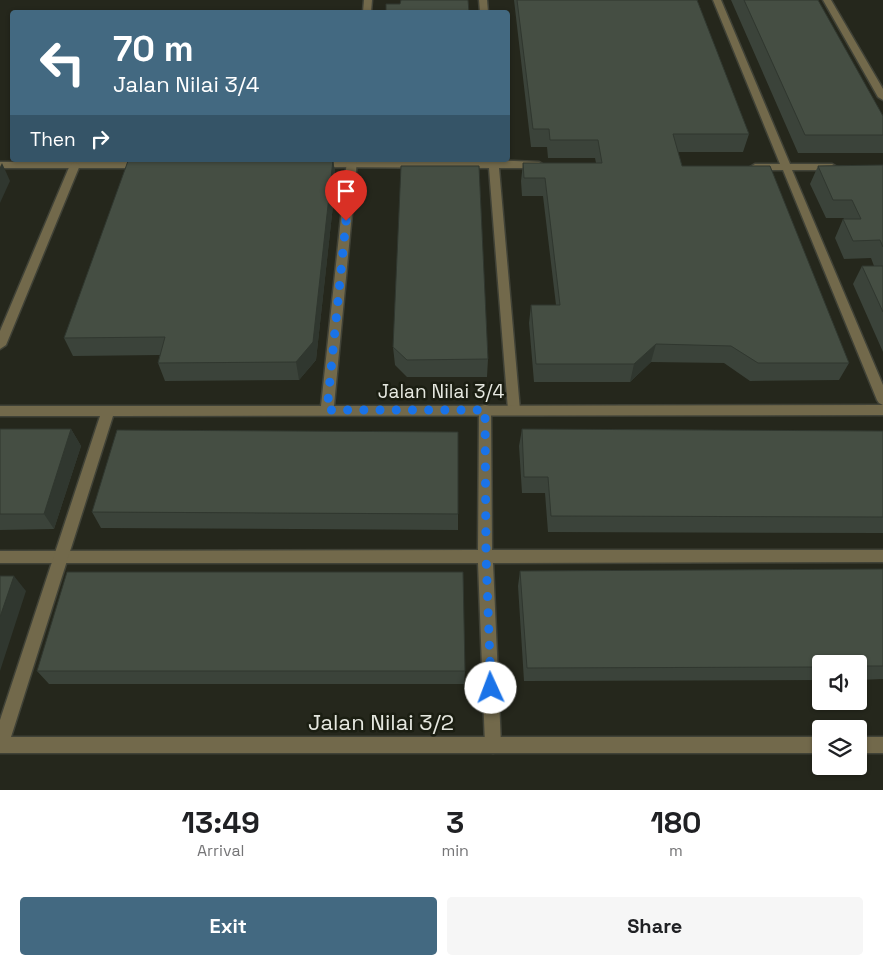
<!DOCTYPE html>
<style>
body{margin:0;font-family:"Space Grotesk",sans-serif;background:#f6f6f6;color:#202124;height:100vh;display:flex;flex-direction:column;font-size:19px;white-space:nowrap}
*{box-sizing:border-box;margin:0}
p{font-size:16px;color:#757577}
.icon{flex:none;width:28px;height:28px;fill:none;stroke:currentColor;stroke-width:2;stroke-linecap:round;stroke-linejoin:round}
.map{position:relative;height:790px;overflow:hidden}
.drawer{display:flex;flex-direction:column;background:#fff;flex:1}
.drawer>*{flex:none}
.hud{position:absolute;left:10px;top:10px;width:500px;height:152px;border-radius:5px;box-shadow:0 1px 4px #0004;background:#436981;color:#fff;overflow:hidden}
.fabs{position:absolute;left:812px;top:655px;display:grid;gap:10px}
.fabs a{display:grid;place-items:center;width:55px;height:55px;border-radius:5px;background:#fff;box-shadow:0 1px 4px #0004;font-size:25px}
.pin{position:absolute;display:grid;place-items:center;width:42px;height:42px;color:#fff;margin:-51px -21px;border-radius:50% 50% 50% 0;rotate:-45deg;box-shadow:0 0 5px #0007}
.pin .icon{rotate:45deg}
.me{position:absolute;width:55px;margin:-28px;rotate:358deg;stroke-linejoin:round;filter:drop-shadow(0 0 4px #0008)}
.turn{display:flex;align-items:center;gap:18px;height:105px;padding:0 20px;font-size:22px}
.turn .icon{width:65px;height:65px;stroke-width:2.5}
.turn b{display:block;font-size:35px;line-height:42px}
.then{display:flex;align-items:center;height:48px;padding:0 20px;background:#0003;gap:10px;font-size:19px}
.eta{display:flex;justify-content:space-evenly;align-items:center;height:85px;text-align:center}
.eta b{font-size:30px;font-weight:600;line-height:35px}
.cta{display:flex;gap:10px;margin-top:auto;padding:10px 20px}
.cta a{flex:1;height:58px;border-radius:5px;background:#436981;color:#fff;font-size:20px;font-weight:600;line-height:58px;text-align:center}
.cta a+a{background:#f6f6f6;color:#202124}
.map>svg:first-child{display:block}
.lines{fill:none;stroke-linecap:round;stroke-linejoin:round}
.lane-casing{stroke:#404237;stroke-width:3}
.street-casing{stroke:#404237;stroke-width:3}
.lane{fill:#72694b;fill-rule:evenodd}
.street{fill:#72694b;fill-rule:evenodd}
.wall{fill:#3b433a}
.shaded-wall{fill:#30372f}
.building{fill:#454e43;stroke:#30372f}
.route{stroke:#1a73e8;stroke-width:9;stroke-dasharray:0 16.2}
.labels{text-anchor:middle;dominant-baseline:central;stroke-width:5;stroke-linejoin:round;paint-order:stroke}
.street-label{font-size:19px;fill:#e6e8e0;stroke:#1b1e12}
.near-street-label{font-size:22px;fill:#e6e8e0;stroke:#1b1e12}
</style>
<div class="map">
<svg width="883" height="790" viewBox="0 0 883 790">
<rect width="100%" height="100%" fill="#25271c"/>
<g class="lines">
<defs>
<path id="lane" d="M479,0H487L488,12H480Z
M713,0H721L790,164H832L837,167L832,170H792L883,385V405L879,403L877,400L783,170H755L750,167L755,164H780Z
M488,160L539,162L544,165L539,168H499L520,410L518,414H510L508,410L489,168L317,167L312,164L317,161L488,162Z
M0,162H142L147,165L142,168H0Z
M485,405L489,406L491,410L492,550H883V562L493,563L501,745L499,751L493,753L487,751L485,745L478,563H0V551L478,550L479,410L481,406Z"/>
<path id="street" d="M364,0H372L371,12H363Z
M823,0H831L883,89V100L878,97Z
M347,160H357L334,406L883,405V415L113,416L11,737H821V753H0V720L100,416H0V406H321Z
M75,162L80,165L6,345L0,349V331L70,165Z
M859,737H883V753H859Z"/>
</defs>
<use href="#lane" class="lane-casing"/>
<use href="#street" class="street-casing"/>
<use href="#lane" class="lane"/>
<use href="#street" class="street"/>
</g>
<path class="wall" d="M514,0H697L749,134L743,152H678L682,166L849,363L839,380L750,381L724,363L651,362L630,382H534L529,323L531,305H556L543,196H522L521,181L523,163H596L595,158H548L547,147H531Z
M731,0H818L883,116V153H798Z
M333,160L336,178L316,360L299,380L165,381L158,363L160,355L73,356L64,338Z
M883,165V352L853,284L862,266H874L871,258L844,259L835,238L843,219H844V218H826L810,184L818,166Z
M393,347L488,359L487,377H407L395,365Z
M0,429H71L81,446L54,529L0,530Z
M522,429L883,431V533L548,532L545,493H522L519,446Z
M92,512L458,514V530L101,528Z
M883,569V679L859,680V664H821V680L524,681L518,586L520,571Z
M37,671H465L464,684H49Z"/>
<path class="shaded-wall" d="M333,160L336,178L316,360L299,380L296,362Z
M2,163L10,181L0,203V167Z
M656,344L651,362L630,382L634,364Z
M71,429L81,446L54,529L44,514Z
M14,576L26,591L0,671V617Z"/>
<path class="building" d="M401,0H468L469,12H386V4H400Z
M517,0H697L749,134H673L682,166H770L849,363H758L731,346L656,344L634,364H536L531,305H560L545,178H524L523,163H602L598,140H550L549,129H533Z
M744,0H818L883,116V135H805Z
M333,160L313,342L296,362L158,363L165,337L64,338L128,161Z
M883,165V247L880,240L853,241L843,219H861L852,200H833L818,166Z
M401,166H479L488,359L407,360L393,347Z
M862,266H883V312Z
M0,429H71L44,514H0Z
M522,429L883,431V517L551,516L548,477H524Z
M117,430L458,432V514L92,512Z
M883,569V666H859V664H821V667L527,668L520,571Z
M67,572H463L465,671H37Z
M0,576H14L0,617Z"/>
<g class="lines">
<path class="route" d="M346,221L327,410H485L486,556L491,688"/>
</g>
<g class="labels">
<g class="street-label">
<text x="441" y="391">Jalan Nilai 3/4</text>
</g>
<g class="near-street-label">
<text x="381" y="722">Jalan Nilai 3/2</text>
</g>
</g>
</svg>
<div class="fabs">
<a><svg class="icon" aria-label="sound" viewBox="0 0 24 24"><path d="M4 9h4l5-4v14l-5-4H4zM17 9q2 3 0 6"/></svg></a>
<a><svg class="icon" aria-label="layers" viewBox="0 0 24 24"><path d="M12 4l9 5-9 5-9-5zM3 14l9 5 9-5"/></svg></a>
</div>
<div class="pin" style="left:346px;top:221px;background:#d93025"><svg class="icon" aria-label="arrive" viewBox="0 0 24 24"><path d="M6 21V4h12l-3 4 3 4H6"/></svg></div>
<svg class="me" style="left:491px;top:688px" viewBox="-20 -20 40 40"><circle r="19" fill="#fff"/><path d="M0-13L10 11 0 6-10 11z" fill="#1a73e8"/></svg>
<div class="hud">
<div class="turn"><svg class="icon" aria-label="left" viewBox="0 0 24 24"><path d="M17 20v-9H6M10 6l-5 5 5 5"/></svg><div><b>70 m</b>Jalan Nilai 3/4</div></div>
<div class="then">Then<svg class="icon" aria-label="right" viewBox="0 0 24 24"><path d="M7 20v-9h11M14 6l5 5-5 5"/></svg></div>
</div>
</div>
<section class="drawer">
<div class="eta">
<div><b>13:49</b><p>Arrival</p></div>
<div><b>3</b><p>min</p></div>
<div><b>180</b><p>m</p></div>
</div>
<div class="cta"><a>Exit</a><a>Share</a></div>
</section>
